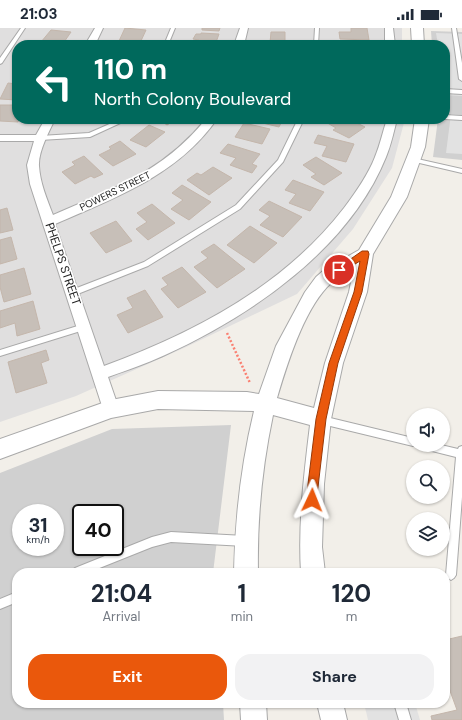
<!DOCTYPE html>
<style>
body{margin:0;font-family:"DM Sans",sans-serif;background:#f2f2f3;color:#1f2937;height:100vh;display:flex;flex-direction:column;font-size:15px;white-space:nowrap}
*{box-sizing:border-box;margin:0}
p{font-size:13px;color:#747a83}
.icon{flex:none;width:22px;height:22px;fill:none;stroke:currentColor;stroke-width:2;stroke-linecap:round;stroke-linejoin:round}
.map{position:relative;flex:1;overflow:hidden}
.panel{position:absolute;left:12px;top:540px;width:438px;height:140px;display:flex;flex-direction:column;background:#fff;border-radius:16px;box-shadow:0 1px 3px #0004}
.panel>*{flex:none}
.guide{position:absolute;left:12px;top:12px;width:438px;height:84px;border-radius:16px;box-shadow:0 1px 3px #0004;background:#00695c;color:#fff;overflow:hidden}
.controls{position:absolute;left:406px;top:380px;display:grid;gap:8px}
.controls a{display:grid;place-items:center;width:44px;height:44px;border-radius:50%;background:#fff;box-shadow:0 1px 3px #0004;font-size:20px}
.speed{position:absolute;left:12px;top:476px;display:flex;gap:8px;font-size:20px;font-weight:700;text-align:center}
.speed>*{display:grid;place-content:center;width:52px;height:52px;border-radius:50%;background:#fff;box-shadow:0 1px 3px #0004;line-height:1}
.speed small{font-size:10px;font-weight:400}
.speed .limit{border:2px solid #111;border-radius:6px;background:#fff;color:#111}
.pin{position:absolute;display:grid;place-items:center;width:34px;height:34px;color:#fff;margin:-17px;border:2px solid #fff;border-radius:50%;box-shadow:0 1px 4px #0007}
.me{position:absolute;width:44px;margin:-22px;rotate:2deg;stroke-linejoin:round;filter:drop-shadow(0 0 3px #0008)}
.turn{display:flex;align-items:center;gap:14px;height:84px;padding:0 16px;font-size:18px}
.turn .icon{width:52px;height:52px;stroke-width:2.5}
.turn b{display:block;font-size:28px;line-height:34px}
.eta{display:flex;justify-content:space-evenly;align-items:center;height:68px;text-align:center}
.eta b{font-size:24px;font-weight:700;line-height:28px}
.cta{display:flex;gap:8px;margin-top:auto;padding:8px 16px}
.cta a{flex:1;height:46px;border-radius:16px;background:#ea580c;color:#fff;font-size:16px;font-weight:700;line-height:46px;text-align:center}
.cta a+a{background:#f2f2f3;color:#1f2937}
.status{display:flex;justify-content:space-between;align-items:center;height:28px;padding:0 20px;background:#fff;direction:ltr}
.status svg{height:11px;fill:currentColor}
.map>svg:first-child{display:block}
.residential{fill:#e0dfdf}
.religious{fill:#d0d0d0;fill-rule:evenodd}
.parking{fill:#e2e2e2}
.building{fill:#c7bfb8;stroke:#c4b6ab}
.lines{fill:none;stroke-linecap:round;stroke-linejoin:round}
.service-casing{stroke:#a9a9a9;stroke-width:2}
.minor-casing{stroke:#a9a9a9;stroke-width:2}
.tertiary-casing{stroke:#a9a9a9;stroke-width:2}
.path{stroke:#fa8072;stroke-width:2.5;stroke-dasharray:2 2;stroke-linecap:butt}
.service{fill:#fff;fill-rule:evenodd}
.minor{fill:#fff;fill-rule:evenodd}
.tertiary{fill:#fff;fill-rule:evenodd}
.route{fill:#ea580c;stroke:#983908}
.labels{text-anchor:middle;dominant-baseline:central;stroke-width:3.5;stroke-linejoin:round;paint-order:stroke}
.far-street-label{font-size:10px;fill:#222;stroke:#fff}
.street-label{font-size:12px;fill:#222;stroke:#fff}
</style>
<div class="status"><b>21:03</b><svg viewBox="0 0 49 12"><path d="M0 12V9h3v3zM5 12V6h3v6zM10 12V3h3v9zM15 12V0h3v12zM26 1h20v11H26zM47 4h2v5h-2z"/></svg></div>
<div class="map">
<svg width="462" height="692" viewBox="0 0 462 692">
<rect width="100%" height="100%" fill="#f2efe9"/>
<path class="residential" d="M0,0H402V17H17V91H405L392,140L353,201L297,266L186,319L76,368L0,394Z"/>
<path class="religious" d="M431,3L462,4V132L433,129L438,91H445V17H432Z
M231,397L213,545H17V675H223L224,692H0V445L112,401ZM21,485H55V519H21ZM81,485H115V519H81Z"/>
<path class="parking" d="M436,5L462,6V68L445,67V17H438Z
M451,86L462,87V126L446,125Z
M364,675H415L420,692H368Z"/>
<path class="building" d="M125,0L146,2L140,15L119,13Z
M202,0H220L219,3L202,2Z
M351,0H367L369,12L340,11L339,4H351Z
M51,2L71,4L62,17L41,14Z
M271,4H285V16L270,15Z
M201,5L219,6L215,17H197L199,12L193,11L196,6H201Z
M335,13L367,14V17H335Z
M8,55L17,56V72L0,71Z
M0,77H17V91H19L18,94L0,93Z
M158,91H177L167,97Z
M246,91H283L279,99Z
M327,91H349L365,99L349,110L333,102L336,100L324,93Z
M244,95L270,101L262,116L235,109Z
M149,97L165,104L146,119L130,112Z
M318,107L354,116L346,134L322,128L327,118L314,115Z
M120,113L136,126L113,138L99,127L111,121L109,119Z
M228,116L260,126L252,136L257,138L252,145L230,137L236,130L220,125Z
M84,128L103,146L94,150L91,148L75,156L62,144L75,137L72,134Z
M316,129L342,145L324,157L311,149L316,146L303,137Z
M213,139L232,150L209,167L187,152L197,145L201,147Z
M293,152L324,164L310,183L289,175L296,166L285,162Z
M182,157L211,174L189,192L171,181L183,172L172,165Z
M269,173L302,189L283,209L260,197L270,188L259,182Z
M152,176L175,195L148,212L136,201L147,194L137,185Z
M7,180L13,202L0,205V182Z
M116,193L132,213L106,225L90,205Z
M250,198L277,215L254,235L227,217Z
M11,209L17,231L0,236V212Z
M214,216L245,241L217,260L194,239L208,230L201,224Z
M182,239L206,264L178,280L161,261L168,257L162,250Z
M24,240L31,266L4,274L0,259V247Z
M145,262L163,289L128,305L117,287L133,280L127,270Z
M33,273L40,301L17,308L15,295L0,300V283Z
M46,322L49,332L41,335L47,355L16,365L8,334Z
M462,608V692H432L431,688L457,682L445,649V612Z"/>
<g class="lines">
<defs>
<path id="service" d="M21,0H25L2,35L0,36V30Z
M171,0H175L168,17H164Z
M315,0H319L318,17H314Z
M452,0H456L462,35V53L459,51Z
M445,61L462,62V66L445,65Z
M445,87L462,88V92L445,91Z
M121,91H129L90,109L40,112L37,110L40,108L89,105Z
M298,91H304L283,134L240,181L148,238L75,267H69L68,265L69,263L144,234L236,177L278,132Z
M413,130L462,141V145L411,133V131Z
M84,296L87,297L88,299L87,301L0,328V322Z
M322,388L413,410V417H416L413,418L322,396L319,395L318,392L319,389Z
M420,417H441L458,421L459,419L462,418V469L456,547L454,550L451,552L448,550L446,547L456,429L424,421L421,420Z
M171,504L245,508L248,510L250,513L248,516L245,518L171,514L152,519L87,545H70L72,542L75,540L152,509Z
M17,564V574L0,581V571Z
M394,675H406L411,692H399Z"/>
<path id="minor" d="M95,0H103L95,17H85Z
M240,0H248L244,17H234Z
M385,0H393L395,17H385Z
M45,91H55C49,104 38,124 39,138C40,155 47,171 53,187C113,161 163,144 206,91H217C178,147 115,170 55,196L104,338C194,305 284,258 344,180C356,164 368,147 375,129C380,117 383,103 387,91H397C394,103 391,117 386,129C349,221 252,287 165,327C146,336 127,342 108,349L119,381L117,386L111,388L105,386L103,381L30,156L27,137L34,113H0V107H36Z"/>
<path id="tertiary" d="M411,0H423L424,17H412Z
M415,91H429L425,119L407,169L373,226L367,264L343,335L331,391L324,456L322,519L325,545H301C298,495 304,446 310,397L273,387C262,439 257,491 258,545H234C235,490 241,437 254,383L158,381L111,390L0,431V411L111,372L158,363L247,364L259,366L276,318L305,264L316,249L324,242L359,222L391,169L411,119ZM354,239L349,264L325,335L314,380L277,370C287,336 303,285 327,259C335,251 344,245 354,239Z
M240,675H266L267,692H241Z
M317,675H343L347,692H321Z"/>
</defs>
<use href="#service" class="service-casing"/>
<use href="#minor" class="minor-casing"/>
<use href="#tertiary" class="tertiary-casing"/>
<path class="path" d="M227,305L250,355"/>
<use href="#service" class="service"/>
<use href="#minor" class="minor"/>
<use href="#tertiary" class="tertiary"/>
</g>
<path class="route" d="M362,223H368L369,226L362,264L338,335L326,391L316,476L312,477L309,476L307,472L308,456L316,391L329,335L354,264L360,233L342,244H336L335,242Z"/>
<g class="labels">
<g class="far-street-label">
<text transform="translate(115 163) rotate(-26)">POWERS STREET</text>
</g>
<g class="street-label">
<text transform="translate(63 236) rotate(71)">PHELPS STREET</text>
</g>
</g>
</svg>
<div class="controls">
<a><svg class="icon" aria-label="sound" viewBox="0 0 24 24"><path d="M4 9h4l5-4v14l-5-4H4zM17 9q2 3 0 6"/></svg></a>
<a><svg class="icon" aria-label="search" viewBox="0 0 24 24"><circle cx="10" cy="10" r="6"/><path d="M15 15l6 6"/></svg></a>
<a><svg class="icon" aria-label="layers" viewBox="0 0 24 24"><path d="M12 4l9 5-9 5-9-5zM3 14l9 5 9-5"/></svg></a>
</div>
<div class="speed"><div>31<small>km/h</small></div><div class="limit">40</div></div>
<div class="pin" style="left:339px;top:242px;background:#d93025"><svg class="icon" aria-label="arrive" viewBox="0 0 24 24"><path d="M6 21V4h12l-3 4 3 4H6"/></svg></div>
<svg class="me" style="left:312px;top:472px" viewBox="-20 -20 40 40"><path d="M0-17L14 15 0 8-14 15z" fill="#ea580c" stroke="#fff" stroke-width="4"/></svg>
<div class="guide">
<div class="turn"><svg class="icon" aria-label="left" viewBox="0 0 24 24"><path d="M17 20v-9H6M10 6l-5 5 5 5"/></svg><div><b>110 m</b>North Colony Boulevard</div></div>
</div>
<section class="panel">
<div class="eta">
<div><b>21:04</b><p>Arrival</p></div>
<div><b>1</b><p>min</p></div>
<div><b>120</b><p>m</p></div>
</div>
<div class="cta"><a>Exit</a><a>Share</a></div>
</section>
</div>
